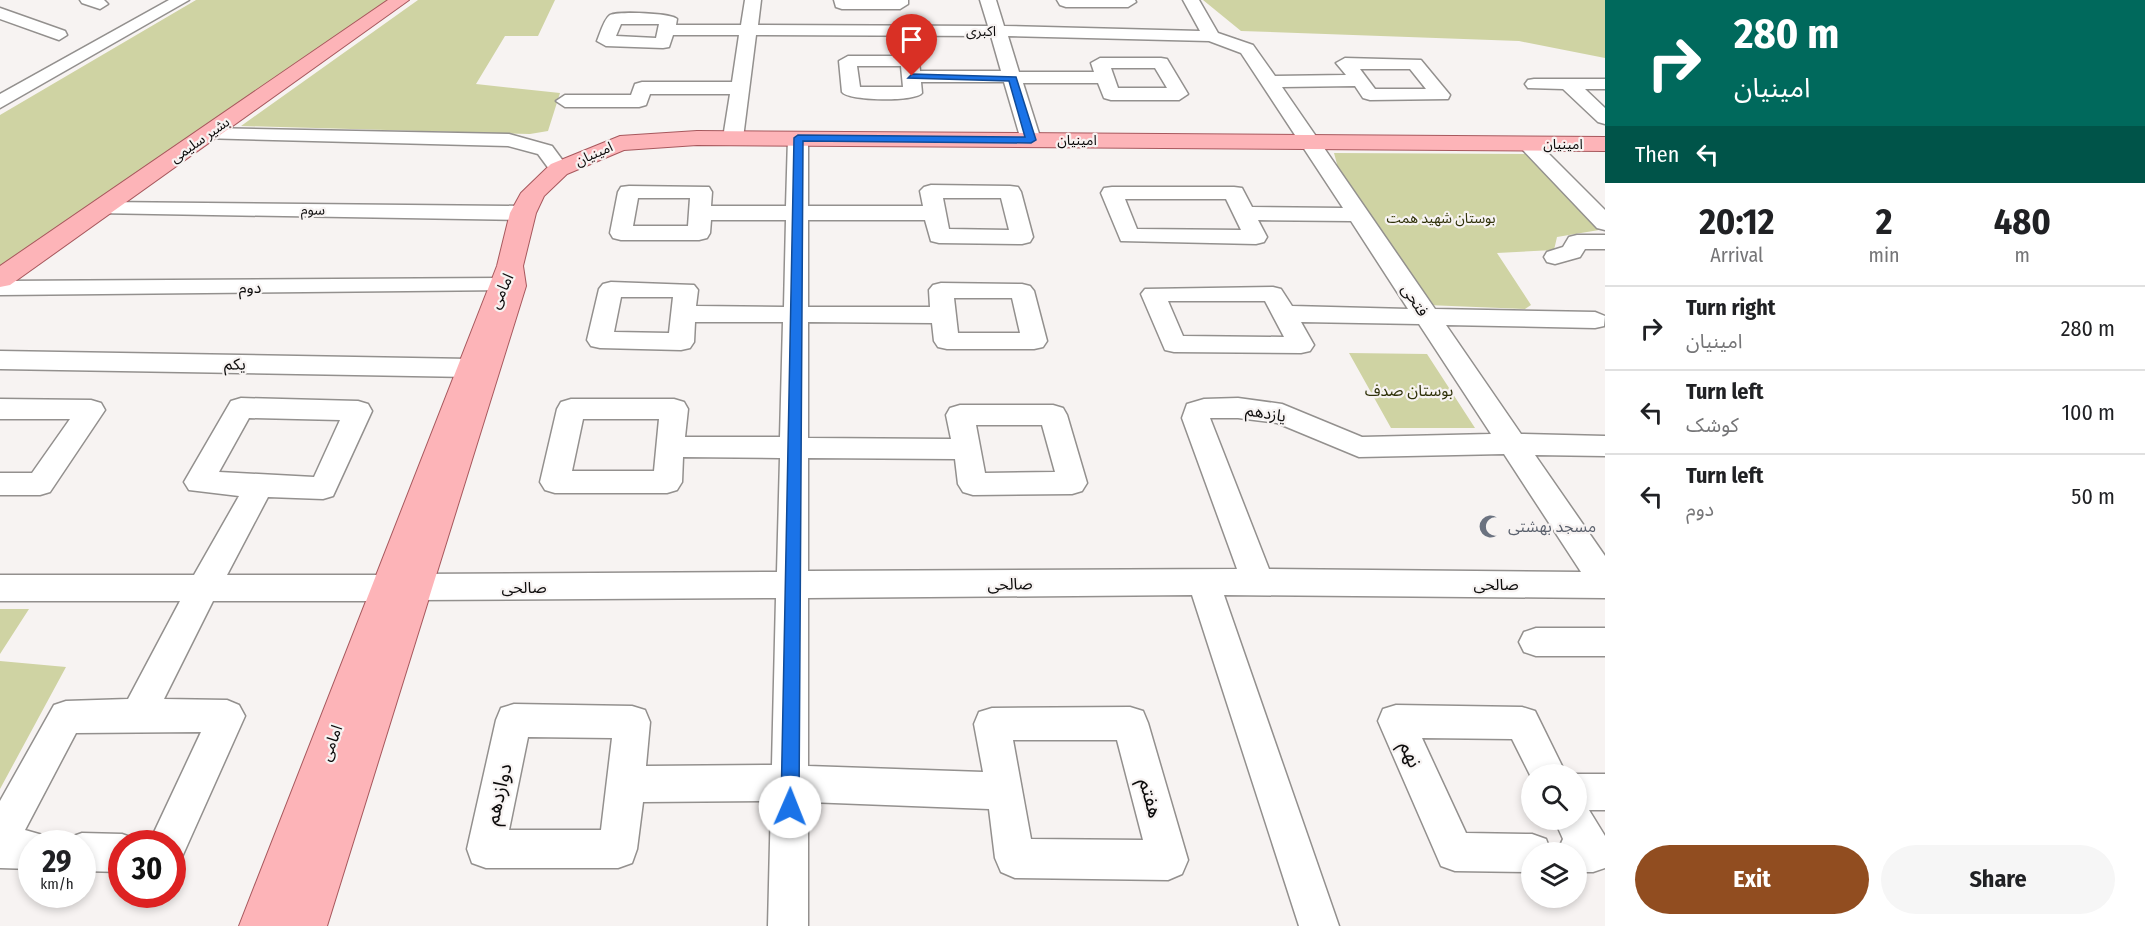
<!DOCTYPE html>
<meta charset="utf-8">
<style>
body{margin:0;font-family:"Fira Sans Condensed","Noto Sans Arabic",sans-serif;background:#f6f6f6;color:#202124;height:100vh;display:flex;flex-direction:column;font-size:22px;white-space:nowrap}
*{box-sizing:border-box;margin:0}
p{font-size:20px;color:#757577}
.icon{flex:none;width:33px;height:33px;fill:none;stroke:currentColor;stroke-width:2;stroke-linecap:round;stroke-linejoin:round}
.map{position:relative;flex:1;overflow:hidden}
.side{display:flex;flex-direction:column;background:#fff;width:540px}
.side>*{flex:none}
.guide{background:#00695c;color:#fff;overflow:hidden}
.buttons{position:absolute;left:1521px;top:764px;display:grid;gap:12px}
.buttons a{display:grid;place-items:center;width:66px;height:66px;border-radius:50%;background:#fff;box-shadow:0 3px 9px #0003;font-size:30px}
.speed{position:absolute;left:18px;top:830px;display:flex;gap:12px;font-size:30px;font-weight:700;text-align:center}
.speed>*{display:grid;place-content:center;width:78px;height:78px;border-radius:50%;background:#fff;box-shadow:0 3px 9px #0003;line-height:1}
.speed small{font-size:15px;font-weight:400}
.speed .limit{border:9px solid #d22;background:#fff;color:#111}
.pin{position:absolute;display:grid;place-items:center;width:51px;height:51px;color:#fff;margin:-62px -26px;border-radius:50% 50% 50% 0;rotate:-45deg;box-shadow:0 0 6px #0007}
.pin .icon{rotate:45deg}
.me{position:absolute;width:66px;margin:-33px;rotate:1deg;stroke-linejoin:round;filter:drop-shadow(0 0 4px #0008)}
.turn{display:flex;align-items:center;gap:21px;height:126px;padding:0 30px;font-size:27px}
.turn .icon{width:78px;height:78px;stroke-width:2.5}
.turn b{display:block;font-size:42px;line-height:51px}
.then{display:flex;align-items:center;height:57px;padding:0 30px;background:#0003;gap:12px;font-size:22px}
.eta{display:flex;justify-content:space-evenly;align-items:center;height:102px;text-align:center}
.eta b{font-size:36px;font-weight:700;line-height:42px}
.primary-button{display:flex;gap:12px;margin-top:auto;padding:12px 30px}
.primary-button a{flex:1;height:69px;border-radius:36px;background:#914d20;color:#fff;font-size:24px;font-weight:700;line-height:69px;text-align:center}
.primary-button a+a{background:#f6f6f6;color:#202124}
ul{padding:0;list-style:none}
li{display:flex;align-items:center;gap:18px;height:84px;padding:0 30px;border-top:2px solid #e0e0e0}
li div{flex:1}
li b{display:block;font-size:22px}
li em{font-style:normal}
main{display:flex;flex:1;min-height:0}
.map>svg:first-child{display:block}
.green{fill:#cfd3a3}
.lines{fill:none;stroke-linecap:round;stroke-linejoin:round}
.minor-casing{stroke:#93908e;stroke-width:3}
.major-casing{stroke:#a7585d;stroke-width:2}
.minor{fill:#fff;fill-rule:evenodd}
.major{fill:#fdb4b8;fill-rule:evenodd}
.route{fill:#1a73e8;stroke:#114b97;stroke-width:1.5}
.labels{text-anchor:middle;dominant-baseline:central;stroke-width:4.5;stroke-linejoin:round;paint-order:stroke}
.far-street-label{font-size:14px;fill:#0c0b0b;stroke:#f7f3f2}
.far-park-label{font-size:14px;fill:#2f3109;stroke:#f7f3f2}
.street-label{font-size:16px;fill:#0c0b0b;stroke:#f7f3f2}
.park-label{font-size:16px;fill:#2f3109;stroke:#f7f3f2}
.worship-label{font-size:16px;fill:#5b616d;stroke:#f7f3f2;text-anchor:start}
.near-street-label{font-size:20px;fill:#0c0b0b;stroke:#f7f3f2}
</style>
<main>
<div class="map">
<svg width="1605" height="926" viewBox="0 0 1605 926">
<rect width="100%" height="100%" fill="#f7f3f2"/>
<path class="green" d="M196,0H389L0,267V115Z
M418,0H555L538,36H505L476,84L560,93L548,131L530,134L241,126Z
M1203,0H1605V58L1519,41L1241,31Z
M1334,153L1533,154L1605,229L1557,237L1554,250L1497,253L1531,305L1525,309L1427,305L1341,179Z
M1349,353L1427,354L1475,428H1391Z
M0,609H29L0,654Z
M0,661L66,667L0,789Z"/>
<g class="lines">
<defs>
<path id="minor" d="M80,0H104L108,4L100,9L82,3Z
M169,0H189L0,108V94Z
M745,0H761L758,25L988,26L980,0H996L1004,26L1200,31L1183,0H1199L1218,33L1253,45L1275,76L1346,75L1336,63L1345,58L1421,60L1450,95L1448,99L1370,100L1363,98L1355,86L1282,87L1435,309L1595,312L1605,316L1604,326L1595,328L1446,325L1521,434L1605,436V456L1535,455L1605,556V598L1224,595L1339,926H1299L1192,595L808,598V766L983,772L974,724L979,712L992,708L1130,707L1143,711L1148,723L1188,860L1182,874L1168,880L1015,878L1001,872L995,858L989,809L808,802V926H768L771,801L643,802L637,849L632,863L618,868H486L472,863L467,849L496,720L501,708L514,704L632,706L645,710L650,722L646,766L772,765L776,598L415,600L404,596L402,592L399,597L388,601H213L164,699L227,700L239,705L245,716L182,857L172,860V843H149L201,732L76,733L25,830L46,836L49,843H32V869L0,868V801L54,705L66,701L128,699L180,601H0V575H194L239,496L189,490L184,482L231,401L241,398L358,401L368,404L372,411L333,496L323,499L268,497L227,575H388L399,579L401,583L404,578L415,574L777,572L780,458L683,457L682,482L677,490L667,493H555L545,490L540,482L557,409L561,402L571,399H674L684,402L688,409L685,437H780L783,322H695L694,342L690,348L681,350L600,348L591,346L587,340L599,289L603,284L611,282L694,285L698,290L696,306L784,307L786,220H711L710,233L707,238L699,240H621L613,238L610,233L618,192L621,187L629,186L709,187L712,192L711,206H786L788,138L791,134H805L808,138V206H923L920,191L924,187L931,185L1010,186L1018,187L1021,192L1033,237L1030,242L1022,244L939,243L931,241L925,220H808V307H930L929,290L933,285L941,283L1022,284L1030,286L1034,291L1047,341L1043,347L1034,349H947L938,347L934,341L932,323L808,322V438L951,439L946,415L950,408L960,405H1053L1063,408L1067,415L1087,483L1082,491L1072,494L973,495L963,492L958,484L955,459L808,458V571L1237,569L1182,418L1187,404L1204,399L1238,398L1282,404L1362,437L1491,434L1419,324L1301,322L1314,345L1310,351L1301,353L1174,352L1165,350L1141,294L1145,289L1273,287L1281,289L1292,306L1408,309L1351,221L1258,220L1267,237L1264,242L1256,244L1121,241L1101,193L1104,188L1112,187H1234L1242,188L1252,207L1343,208L1241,53L1209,41L1008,36L1019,72H1094L1091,63L1100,58H1161L1167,59L1188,94L1179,100H1111L1104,98L1098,83H1023L1041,140L1038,144H1024L1021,140L1004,82H921L922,93C916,102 848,101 842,92L839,61L848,56H910L919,61L920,71H1001L991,36L756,35L743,138L740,142H726L723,138L730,94H650L646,105L639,107H565L556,101L565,95H631L635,84L642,82H732L739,35H673L669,47L663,48L606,46L597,41C600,34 604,19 610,15C619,11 672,13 677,19L676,25H741ZM621,24H659L656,38L616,36ZM857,66H901L903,87H860ZM1111,68H1155L1167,88H1118ZM1360,69H1410L1426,89H1375ZM638,198H690L688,226H633ZM943,198H1001L1009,230L949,229ZM1125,199H1226L1241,230L1137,229ZM621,297H673L669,333L614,332ZM954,298H1012L1020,333H958ZM1168,301H1265L1284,337L1183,336ZM249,418L340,420L314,477L219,472ZM1210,418H1238L1277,423L1359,457L1504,454L1581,572L1269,569ZM583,419H659L654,471H572ZM976,425H1042L1055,472L985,473ZM528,737L612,738L601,830H509ZM1013,740H1117L1143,840L1031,839Z
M834,0H908V4L900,9H842L836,7Z
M1057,0H1135L1136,2L1128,7H1066L1060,5Z
M0,8L65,31L67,35L59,40L0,19Z
M1534,79H1605V89H1585L1605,108V124L1598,122L1563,89L1528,88L1525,84L1528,80Z
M208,128L509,134L552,146L569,169L566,173H552L538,154L508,146L201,138L198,134Z
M1528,138L1535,140L1605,210V230L1597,228L1521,148L1518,144L1521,140Z
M103,202L523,206L531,208L534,213L531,218L523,220L95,213L92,208L95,203Z
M1577,235H1605V249H1585L1580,257L1555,264L1547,262L1544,257L1547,252L1563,247L1569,237Z
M501,278L509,280L513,285L509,290L0,295V281Z
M0,351L470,359L479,362L483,368L479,374L470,377L0,369Z
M0,399L91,400L101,403L105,410L50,492L40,495H0V473H32L70,419H0Z
M1536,628H1605V656H1536L1524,652L1519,642L1524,632Z
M1396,705L1522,707L1535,711L1566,774H1532V779L1512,739L1422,738L1466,833L1532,834L1546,839L1551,852H1532V872L1455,871L1441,866L1378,721L1383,709Z
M1576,774H1605V810H1589L1605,836V868L1593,872H1576V852H1557L1563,839L1554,819H1576Z
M82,833L122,834L136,839L137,843H122V872L82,871V843H66L68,838Z"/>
<path id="major" d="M388,0H409L10,285L0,287V266Z
M697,131L1605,137V151L697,145L624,150L567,174L544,196L536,213L523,266L526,286L327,926H239L497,266L510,213L521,193L551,164L620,136Z"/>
</defs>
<use href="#minor" class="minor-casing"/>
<use href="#major" class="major-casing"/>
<use href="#minor" class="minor"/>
<use href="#major" class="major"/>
</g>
<path class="route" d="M912,74L1016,77L1036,140L1031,143L803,141L799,807L796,813L790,816L784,813L781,807L794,138L798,135L1025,137L1009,81L908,78Z"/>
<defs>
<symbol id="mosque-bare" viewBox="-9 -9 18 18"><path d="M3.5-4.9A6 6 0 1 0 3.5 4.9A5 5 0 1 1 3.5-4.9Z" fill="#6b7280" stroke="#f7f3f2" stroke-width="2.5" paint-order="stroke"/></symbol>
</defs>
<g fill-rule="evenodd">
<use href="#mosque-bare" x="1474" y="510" width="33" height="33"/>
</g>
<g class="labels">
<g class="far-street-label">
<text x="981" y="31">اکبری</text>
<text transform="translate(200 140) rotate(-35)">بشیر سلیمی</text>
<text x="1077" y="140">امینیان</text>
<text x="1563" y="144">امینیان</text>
<text transform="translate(594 154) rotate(-24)">امینیان</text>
<text transform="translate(313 210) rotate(1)">سوم</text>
</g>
<g class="far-park-label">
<text x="1441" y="218">بوستان شهید همت</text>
</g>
<g class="street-label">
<text x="250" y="287">دوم</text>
<text transform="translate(501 291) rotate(-65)">امامی</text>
<text transform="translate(1415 300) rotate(56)">فتحی</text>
<text transform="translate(235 364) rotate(1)">یکم</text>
<text transform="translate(1266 413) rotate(10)">یازدهم</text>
<text transform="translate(1010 584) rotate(-1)">صالحی</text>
<text x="1496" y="584">صالحی</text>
<text x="524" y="587">صالحی</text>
<text transform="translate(331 743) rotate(-70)">امامی</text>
</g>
<g class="park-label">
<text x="1409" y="390">بوستان صدف</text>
</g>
<g class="worship-label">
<text x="1508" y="526">مسجد بهشتی</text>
</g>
<g class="near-street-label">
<text transform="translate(1411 754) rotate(66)">نهم</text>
<text transform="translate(498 794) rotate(-77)">دوازدهم</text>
<text transform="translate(1151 798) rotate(75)">هفتم</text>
</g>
</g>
</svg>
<div class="buttons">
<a><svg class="icon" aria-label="search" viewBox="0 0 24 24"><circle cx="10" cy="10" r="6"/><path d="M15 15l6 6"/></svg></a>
<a><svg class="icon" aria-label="layers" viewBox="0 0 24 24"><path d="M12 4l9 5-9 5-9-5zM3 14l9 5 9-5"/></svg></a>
</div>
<div class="speed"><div>29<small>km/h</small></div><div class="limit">30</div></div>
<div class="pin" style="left:912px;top:76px;background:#d93025"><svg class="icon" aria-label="arrive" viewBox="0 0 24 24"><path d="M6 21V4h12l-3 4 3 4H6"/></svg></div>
<svg class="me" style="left:790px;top:807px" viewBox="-20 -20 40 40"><circle r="19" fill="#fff"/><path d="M0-13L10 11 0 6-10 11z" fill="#1a73e8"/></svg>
</div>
<section class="side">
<div class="guide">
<div class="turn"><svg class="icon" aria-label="right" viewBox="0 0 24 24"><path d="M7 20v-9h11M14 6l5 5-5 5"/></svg><div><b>280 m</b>امینیان</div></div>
<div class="then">Then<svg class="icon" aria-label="left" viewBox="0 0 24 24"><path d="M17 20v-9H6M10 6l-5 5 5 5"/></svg></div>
</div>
<div class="eta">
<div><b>20:12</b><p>Arrival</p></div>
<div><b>2</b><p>min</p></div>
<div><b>480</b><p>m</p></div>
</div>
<ul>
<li><svg class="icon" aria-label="right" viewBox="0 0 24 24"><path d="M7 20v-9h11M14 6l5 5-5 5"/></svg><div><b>Turn right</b><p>امینیان</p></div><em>280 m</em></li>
<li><svg class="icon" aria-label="left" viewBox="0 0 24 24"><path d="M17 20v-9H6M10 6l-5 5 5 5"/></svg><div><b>Turn left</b><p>کوشک</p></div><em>100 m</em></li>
<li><svg class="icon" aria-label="left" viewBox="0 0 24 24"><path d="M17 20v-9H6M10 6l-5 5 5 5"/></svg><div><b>Turn left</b><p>دوم</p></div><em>50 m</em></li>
</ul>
<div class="primary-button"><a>Exit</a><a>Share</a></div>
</section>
</main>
